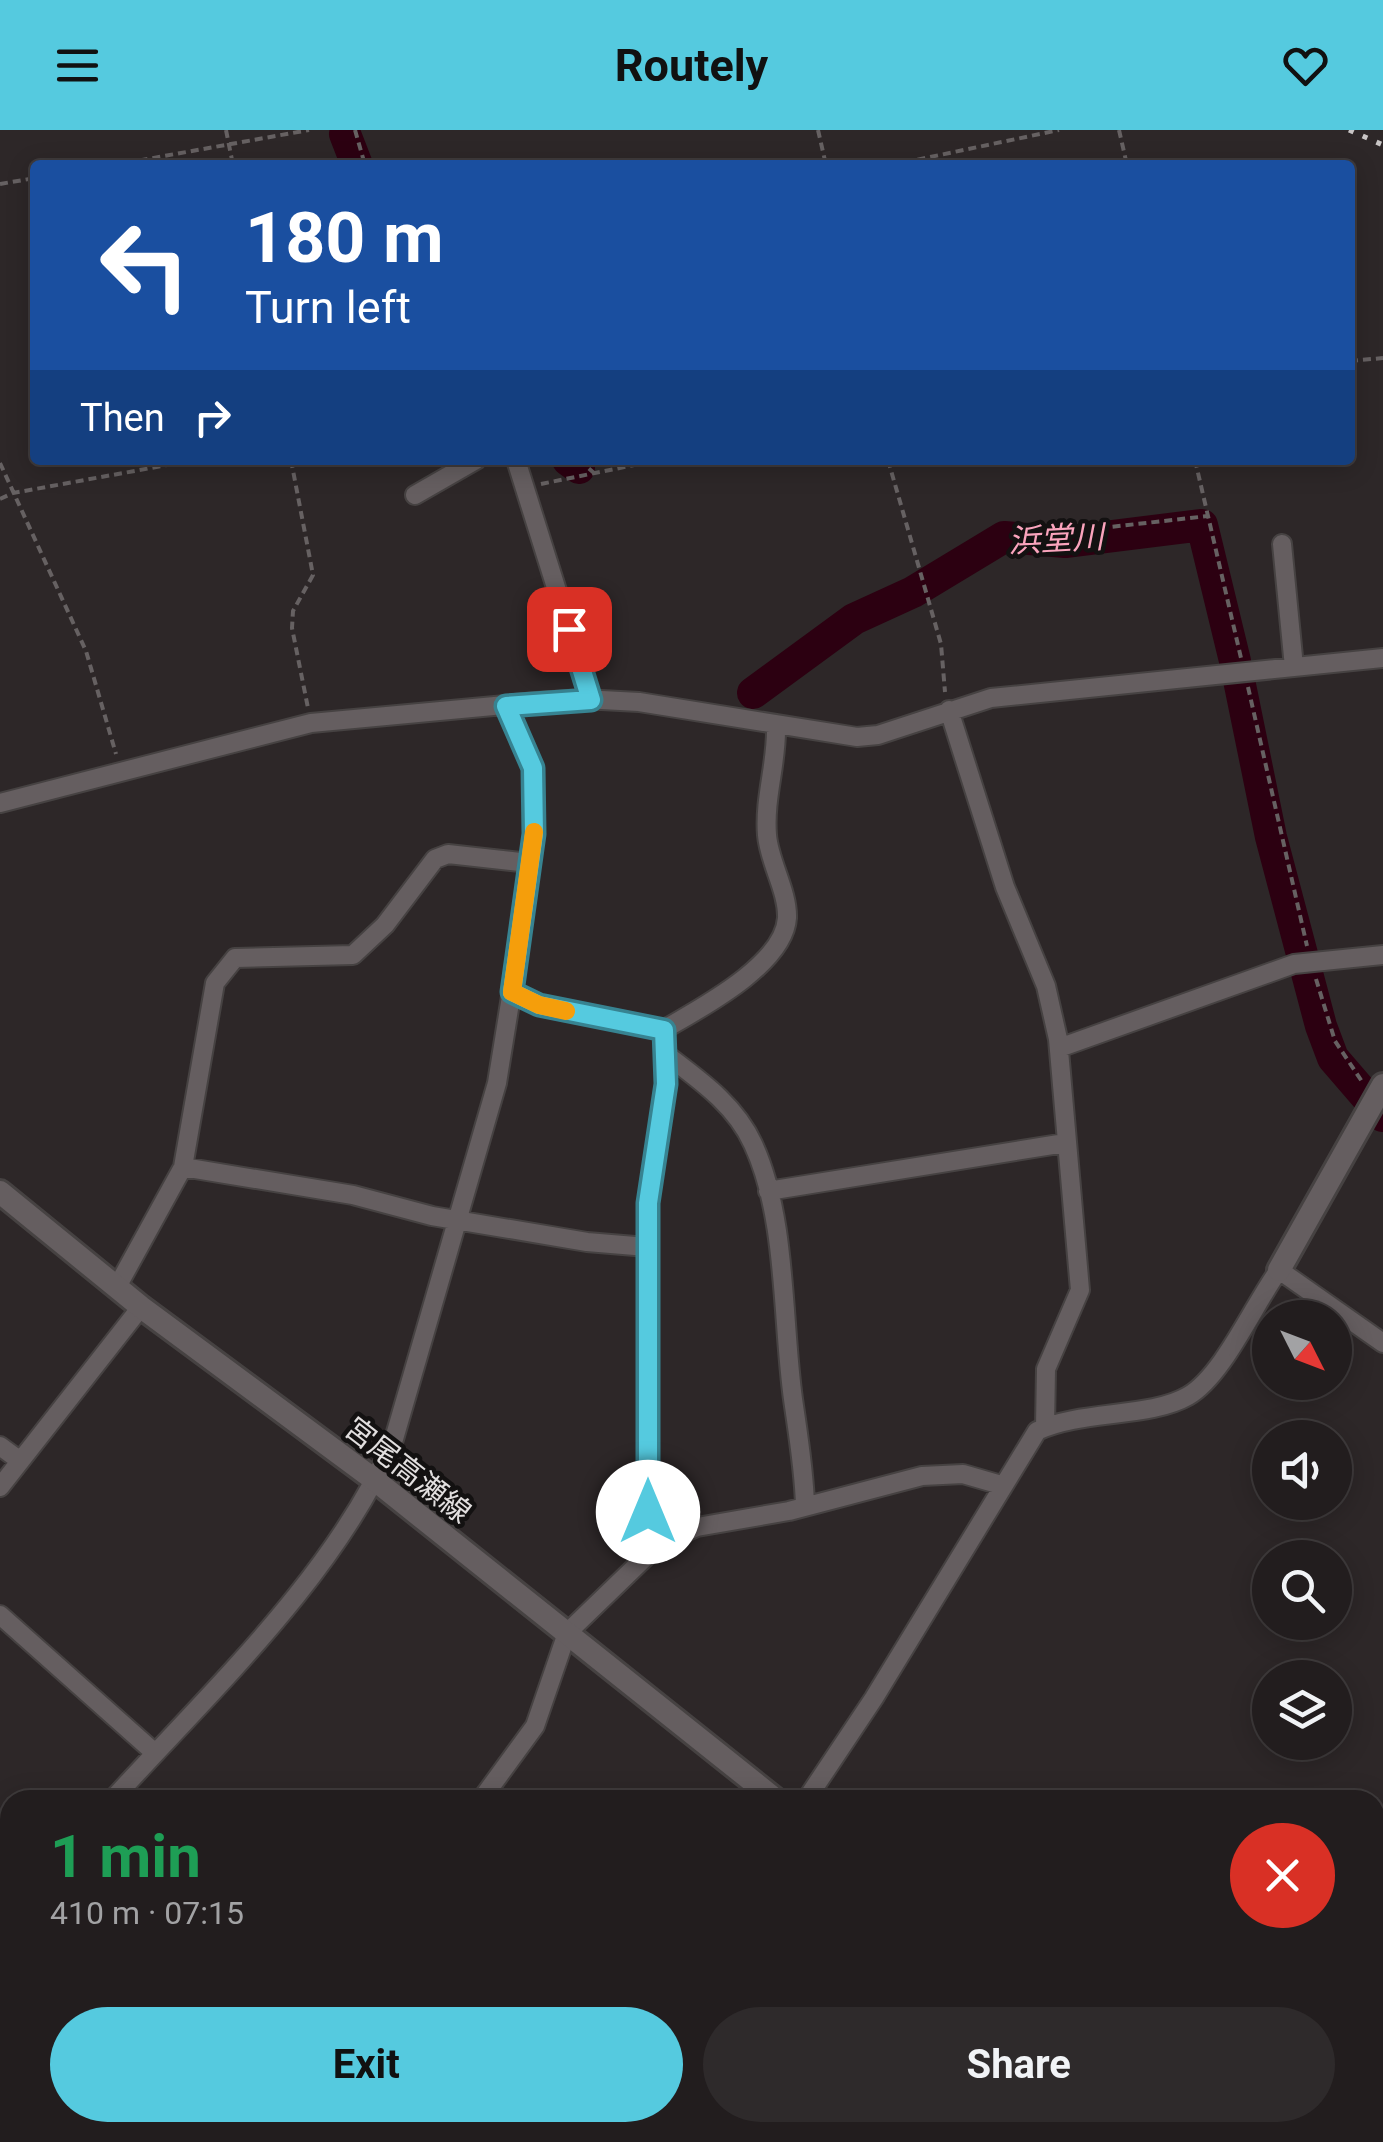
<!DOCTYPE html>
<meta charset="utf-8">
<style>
body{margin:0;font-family:Roboto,"Noto Sans JP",sans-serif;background:#2e2a2b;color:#f1f3f6;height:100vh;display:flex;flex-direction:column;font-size:38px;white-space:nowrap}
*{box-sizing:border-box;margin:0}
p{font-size:32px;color:#a2a2a4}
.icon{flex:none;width:55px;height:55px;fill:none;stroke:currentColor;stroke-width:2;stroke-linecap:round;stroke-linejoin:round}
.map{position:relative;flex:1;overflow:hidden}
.details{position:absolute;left:0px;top:1660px;width:1385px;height:352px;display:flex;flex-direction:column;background:#221d1e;border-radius:30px 30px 0 0;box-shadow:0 5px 25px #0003,0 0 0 2px #3f3b3c}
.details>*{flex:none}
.guide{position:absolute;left:30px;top:30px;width:1325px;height:305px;border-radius:10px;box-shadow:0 5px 25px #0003,0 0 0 2px #3f3b3c;background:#1a4fa0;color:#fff;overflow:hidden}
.needle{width:65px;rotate:132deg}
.buttons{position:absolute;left:1252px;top:1170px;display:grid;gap:20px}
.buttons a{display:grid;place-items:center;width:100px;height:100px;border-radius:50%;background:#221d1e;box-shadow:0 5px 25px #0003,0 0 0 2px #3f3b3c;font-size:50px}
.pin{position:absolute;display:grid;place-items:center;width:85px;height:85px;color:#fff;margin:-42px;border-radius:20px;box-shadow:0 5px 15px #0006}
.me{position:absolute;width:110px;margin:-55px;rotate:0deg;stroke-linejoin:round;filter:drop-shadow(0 0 8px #0008)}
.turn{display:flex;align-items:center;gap:35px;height:210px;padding:0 50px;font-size:45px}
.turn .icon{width:130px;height:130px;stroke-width:2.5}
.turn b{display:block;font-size:70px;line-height:85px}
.then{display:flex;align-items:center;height:95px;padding:0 50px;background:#0003;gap:20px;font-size:38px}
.round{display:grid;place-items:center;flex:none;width:105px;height:105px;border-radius:52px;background:#2e2a2b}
.summary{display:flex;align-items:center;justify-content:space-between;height:170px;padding:0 50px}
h1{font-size:60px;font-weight:700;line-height:75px;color:#1e9e55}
.cta{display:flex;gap:20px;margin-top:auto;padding:20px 50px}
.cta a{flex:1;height:115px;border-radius:60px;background:#55cadf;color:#111;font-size:40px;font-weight:700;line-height:115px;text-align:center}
.cta a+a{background:#2e2a2b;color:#f1f3f6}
header{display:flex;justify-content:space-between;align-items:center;height:130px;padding:0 50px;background:#55cadf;color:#111;font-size:45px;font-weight:700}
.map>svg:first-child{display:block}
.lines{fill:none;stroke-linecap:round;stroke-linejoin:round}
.river{stroke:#2c0011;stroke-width:32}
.street-casing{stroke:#464242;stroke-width:22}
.secondary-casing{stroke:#464242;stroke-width:28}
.highway-casing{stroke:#464242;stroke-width:35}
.path{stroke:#666162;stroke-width:4;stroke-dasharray:8 5;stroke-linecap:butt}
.street{stroke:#655e60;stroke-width:18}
.secondary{stroke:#655e60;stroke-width:22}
.highway{stroke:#d44f7f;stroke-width:30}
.rail{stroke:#c8c5c5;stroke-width:5;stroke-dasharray:5 10;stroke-linecap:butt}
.route-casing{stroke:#378391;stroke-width:25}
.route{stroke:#55cadf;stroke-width:18}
.slow{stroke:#f59e0b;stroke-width:18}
.labels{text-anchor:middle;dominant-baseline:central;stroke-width:9;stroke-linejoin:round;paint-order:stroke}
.street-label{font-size:30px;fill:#e2dfdf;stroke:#131111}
.water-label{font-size:32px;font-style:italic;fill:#faa4bd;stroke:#131111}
</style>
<header><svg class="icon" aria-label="menu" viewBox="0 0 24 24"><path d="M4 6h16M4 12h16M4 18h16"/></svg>Routely<svg class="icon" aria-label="heart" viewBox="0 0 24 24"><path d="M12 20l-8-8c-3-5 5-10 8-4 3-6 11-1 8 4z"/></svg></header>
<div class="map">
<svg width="1383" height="2012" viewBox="0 0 1383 2012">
<rect width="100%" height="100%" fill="#2d2728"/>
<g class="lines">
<path class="river" d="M345,4L357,35
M568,330L579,338
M1239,550L1271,707L1321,896L1333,928L1383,986
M753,563L854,489L913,462L1004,407L1065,412L1202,395L1235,531"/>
<defs>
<path id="street" d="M516,330L591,569
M415,365L476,330
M1282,414L1294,537
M949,580L1005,757L1046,856L1058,909L1080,1160L1046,1239L1045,1297
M0,673L311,593L536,572L583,569L639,572L857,607L878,605L991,568L1383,528
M512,862L539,875L663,900C699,879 784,835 787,788C788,761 769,732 767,705C764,668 777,633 776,597
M1059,918L1294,834L1383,825
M664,923C698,949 735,974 753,1014C787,1087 782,1190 793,1269C798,1304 804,1339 805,1375
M183,1037L353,1065L432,1086L587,1112L647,1117
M768,1061L1065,1013
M117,1157L183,1037L215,853L235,828L353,825L385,795L435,729L448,724L529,733
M0,1316L19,1330
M0,1357L141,1177
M649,1421L648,1073L666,954L663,900
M0,1485L155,1623
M112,1670C210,1562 337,1444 394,1309L497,953L514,848L534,703L533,638L506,576
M481,1670L535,1596L567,1503L660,1413L697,1397L789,1381L922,1346L963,1344L1001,1355
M806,1670L874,1568L1037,1301C1081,1280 1150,1288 1188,1266C1223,1246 1254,1174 1279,1140L1383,1213
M222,2012L230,2002"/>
<path id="secondary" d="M0,1062L141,1177L376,1351L776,1670
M1279,1140L1383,955
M1146,2002L1155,2012
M586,2012L594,2002"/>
<path id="highway" d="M0,1817L10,1832
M131,2002L138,2012"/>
</defs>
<use href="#street" class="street-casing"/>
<use href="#secondary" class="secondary-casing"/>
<use href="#highway" class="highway-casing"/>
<path class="path" d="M226,0L233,35
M355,0L365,35
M818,0L826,35
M1119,0L1127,35
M114,35L309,0
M892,35L1059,0
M0,54L35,48
M1350,231L1383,228
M291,330L313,445L293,481L292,498L308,578
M579,330L594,343
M888,330L941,514L945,562
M1195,330L1241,528
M0,333L86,521L116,624
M541,354L659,330
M0,369L13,363L195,330
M1048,404L1208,386
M1248,557L1307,816
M1316,849L1335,911L1363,953"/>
<use href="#street" class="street"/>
<use href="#secondary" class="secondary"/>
<use href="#highway" class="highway"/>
<path class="rail" d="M1349,0L1383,15"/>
</g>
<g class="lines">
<defs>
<path id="route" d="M569,499L591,570L506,576L533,638L534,704L512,862L539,875L664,900L666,954L648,1073V1382"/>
</defs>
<use href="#route" class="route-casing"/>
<use href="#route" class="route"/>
<path class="slow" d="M534,702L512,862L539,875L566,881"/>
</g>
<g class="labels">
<g class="street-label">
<text transform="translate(408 1340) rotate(38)">宮尾高瀬線</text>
</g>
<g class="water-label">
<text transform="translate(1056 409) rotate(-3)">浜堂川</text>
</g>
</g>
</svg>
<div class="buttons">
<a><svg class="needle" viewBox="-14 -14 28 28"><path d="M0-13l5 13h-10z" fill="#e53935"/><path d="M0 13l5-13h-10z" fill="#a2a2a4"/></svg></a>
<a><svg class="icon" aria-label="sound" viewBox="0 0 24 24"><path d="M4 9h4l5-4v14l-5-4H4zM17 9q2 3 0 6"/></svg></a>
<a><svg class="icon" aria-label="search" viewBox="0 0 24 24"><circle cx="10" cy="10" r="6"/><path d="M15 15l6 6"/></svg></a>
<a><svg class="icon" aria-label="layers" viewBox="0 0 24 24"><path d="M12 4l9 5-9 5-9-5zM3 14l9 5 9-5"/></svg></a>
</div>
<div class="pin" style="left:569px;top:499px;background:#d93025"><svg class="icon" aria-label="arrive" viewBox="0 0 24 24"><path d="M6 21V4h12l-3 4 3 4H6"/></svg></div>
<svg class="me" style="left:648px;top:1382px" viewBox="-20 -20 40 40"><circle r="19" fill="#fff"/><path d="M0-13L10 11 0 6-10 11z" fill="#55cadf"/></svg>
<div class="guide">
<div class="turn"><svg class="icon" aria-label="left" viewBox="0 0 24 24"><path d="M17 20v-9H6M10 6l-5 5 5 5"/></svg><div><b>180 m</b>Turn left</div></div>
<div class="then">Then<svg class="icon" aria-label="right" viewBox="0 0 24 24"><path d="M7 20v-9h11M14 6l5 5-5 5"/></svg></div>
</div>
<section class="details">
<div class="summary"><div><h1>1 min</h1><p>410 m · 07:15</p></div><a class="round" style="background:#d93025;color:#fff"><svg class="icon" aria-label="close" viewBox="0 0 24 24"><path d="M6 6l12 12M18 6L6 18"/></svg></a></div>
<div class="cta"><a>Exit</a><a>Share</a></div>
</section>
</div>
